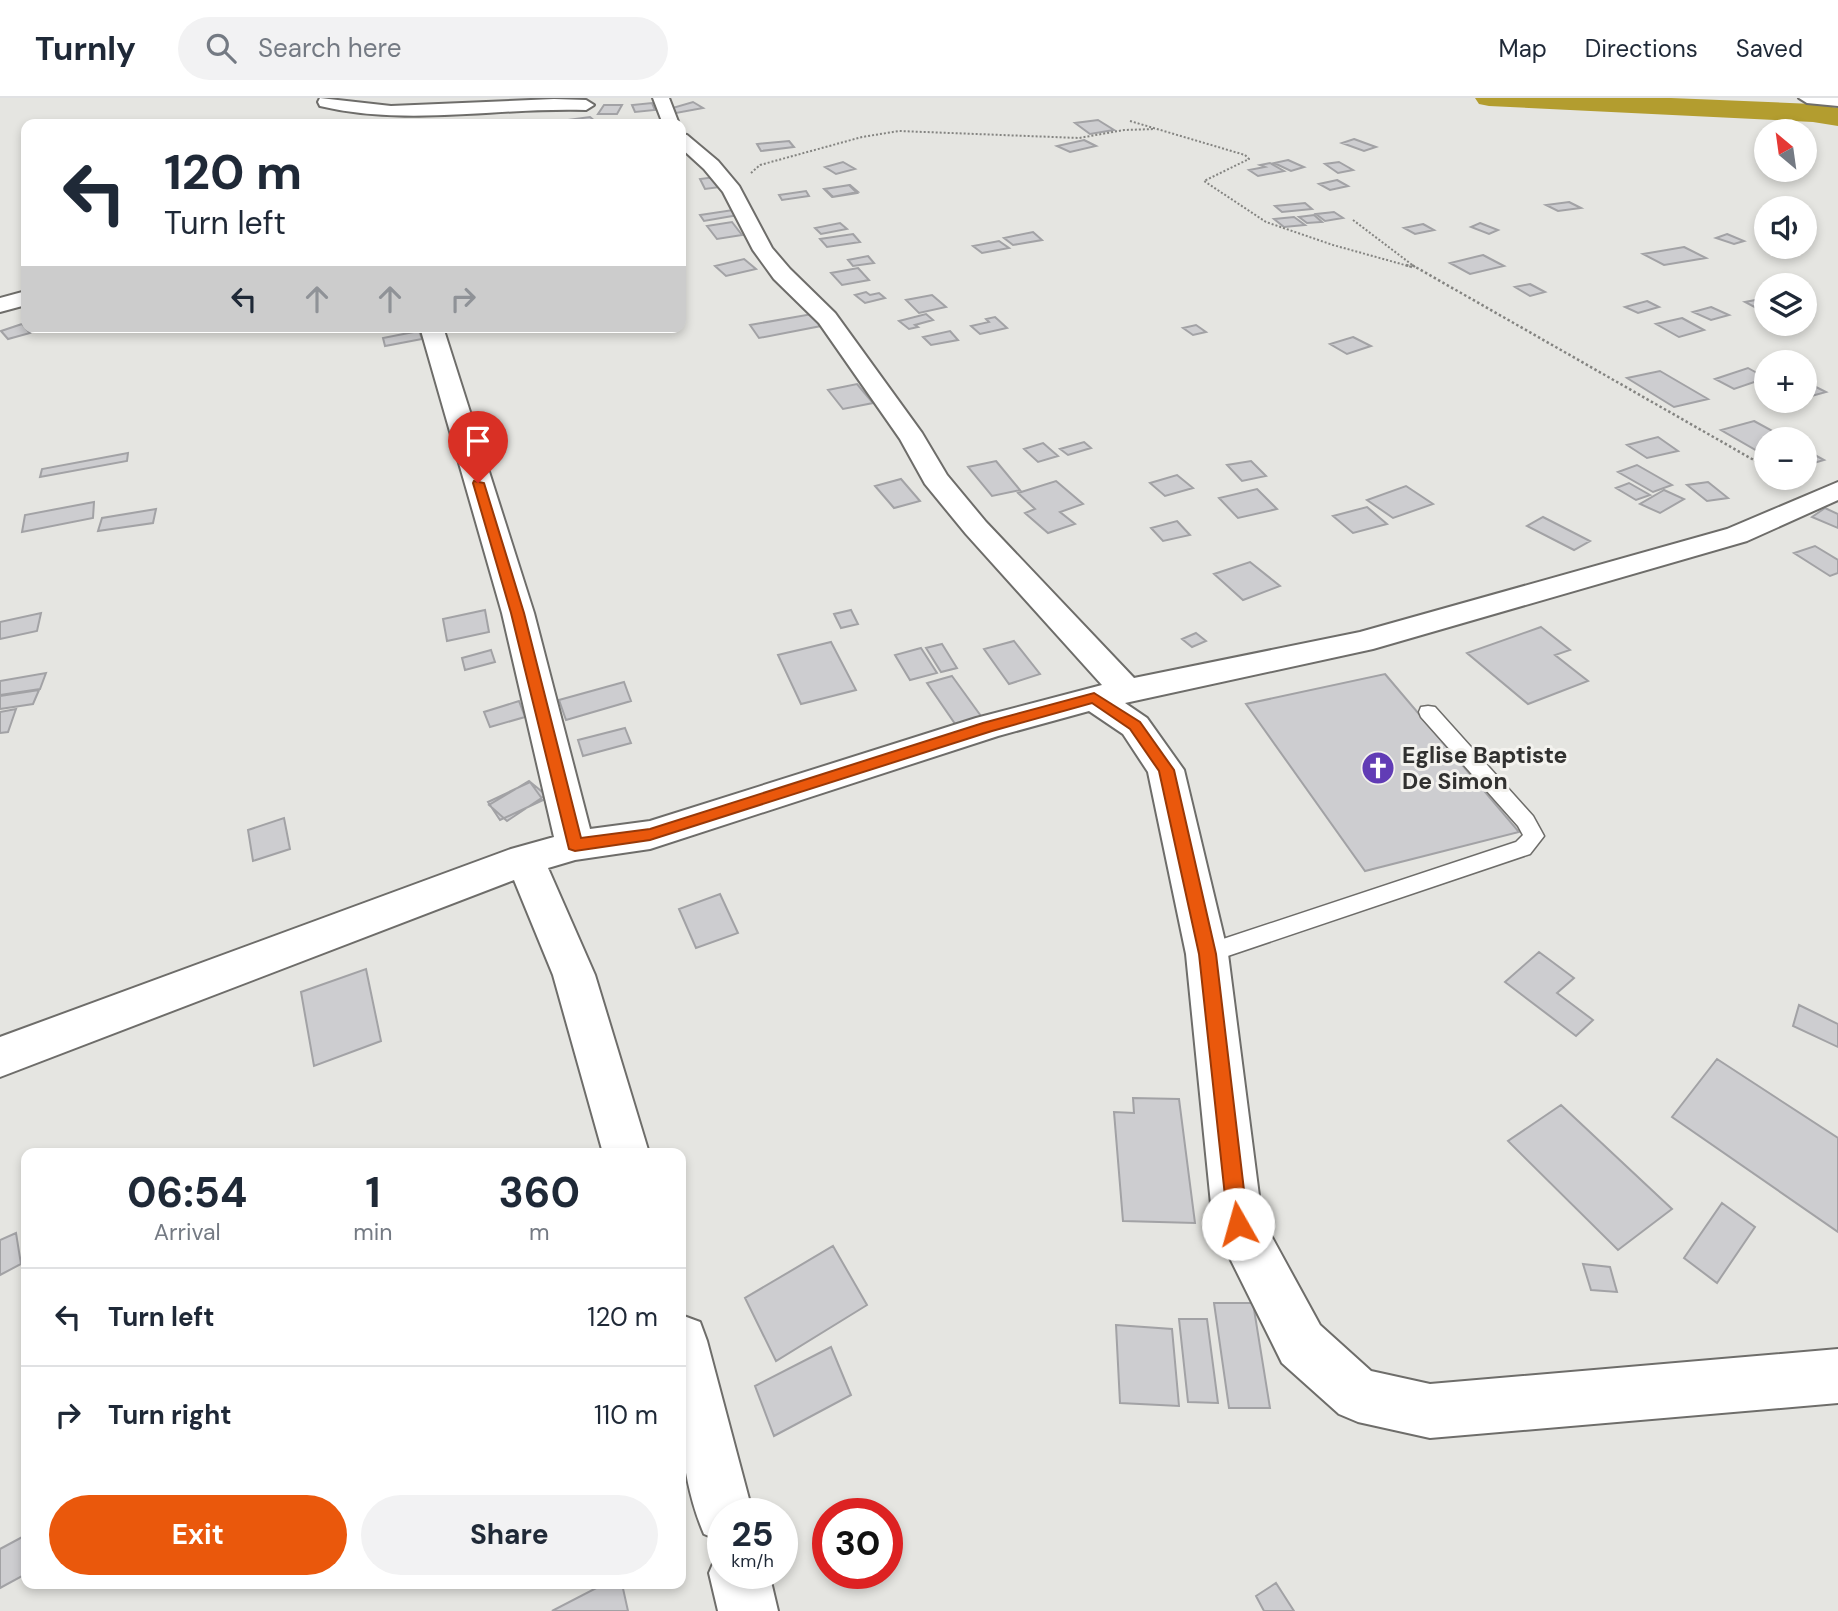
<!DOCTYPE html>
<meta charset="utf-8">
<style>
body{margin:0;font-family:"DM Sans",sans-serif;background:#f2f2f3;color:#1f2937;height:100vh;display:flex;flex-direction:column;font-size:26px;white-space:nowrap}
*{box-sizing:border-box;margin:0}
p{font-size:23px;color:#747a83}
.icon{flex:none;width:38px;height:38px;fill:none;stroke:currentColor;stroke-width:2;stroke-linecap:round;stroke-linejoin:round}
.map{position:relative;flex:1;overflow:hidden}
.panel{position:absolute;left:21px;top:1050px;width:665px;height:441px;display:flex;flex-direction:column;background:#fff;border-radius:14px;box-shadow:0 4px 10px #0003}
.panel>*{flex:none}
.banner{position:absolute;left:21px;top:21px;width:665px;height:214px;border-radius:14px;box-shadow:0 4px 10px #0003;background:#fff;color:#1f2937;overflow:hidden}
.needle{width:46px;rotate:331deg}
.fabs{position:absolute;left:1754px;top:21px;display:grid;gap:14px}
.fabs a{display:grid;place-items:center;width:63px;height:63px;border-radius:50%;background:#fff;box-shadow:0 4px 10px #0003;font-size:35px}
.speed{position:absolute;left:707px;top:1400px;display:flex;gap:14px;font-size:35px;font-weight:700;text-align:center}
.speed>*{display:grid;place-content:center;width:91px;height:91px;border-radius:50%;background:#fff;box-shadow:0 4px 10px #0003;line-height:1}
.speed small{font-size:18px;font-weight:400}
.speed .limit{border:10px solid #d22;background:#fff;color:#111}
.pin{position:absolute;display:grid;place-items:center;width:60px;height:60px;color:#fff;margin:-72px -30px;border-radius:50% 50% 50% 0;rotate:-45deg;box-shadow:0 0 7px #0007}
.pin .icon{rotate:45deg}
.me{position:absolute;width:77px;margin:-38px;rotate:353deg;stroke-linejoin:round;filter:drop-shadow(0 0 5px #0008)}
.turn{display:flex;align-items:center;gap:24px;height:147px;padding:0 28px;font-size:32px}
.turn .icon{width:91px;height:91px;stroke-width:2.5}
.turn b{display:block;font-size:49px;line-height:60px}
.lanes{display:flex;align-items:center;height:66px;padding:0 28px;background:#0003;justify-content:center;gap:35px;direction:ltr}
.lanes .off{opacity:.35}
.eta{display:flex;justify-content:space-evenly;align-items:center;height:119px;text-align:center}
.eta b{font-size:42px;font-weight:700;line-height:49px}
.primary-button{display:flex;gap:14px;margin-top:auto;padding:14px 28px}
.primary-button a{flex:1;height:80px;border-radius:42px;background:#ea580c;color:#fff;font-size:28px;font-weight:700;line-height:80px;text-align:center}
.primary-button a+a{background:#f2f2f3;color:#1f2937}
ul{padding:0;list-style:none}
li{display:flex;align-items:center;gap:21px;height:98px;padding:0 28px;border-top:2px solid #e0e1e3}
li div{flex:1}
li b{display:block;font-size:26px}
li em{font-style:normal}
header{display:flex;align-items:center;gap:42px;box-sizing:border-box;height:98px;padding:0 35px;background:#fff;border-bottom:2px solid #e0e1e3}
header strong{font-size:33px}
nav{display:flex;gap:38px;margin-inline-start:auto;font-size:24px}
.search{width:490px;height:63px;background:#f2f2f3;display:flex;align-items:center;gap:18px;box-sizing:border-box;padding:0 24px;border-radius:38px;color:#747a83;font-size:26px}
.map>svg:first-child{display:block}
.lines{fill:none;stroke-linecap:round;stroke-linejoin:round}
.river{fill:#b39d2f;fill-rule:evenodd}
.building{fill:#cdcdd0;stroke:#a2a2a5;stroke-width:2}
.service-casing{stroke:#6e6d6a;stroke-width:3}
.minor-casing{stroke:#6e6d6a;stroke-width:4}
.path-far1{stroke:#848481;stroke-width:2;stroke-dasharray:2 2;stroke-linecap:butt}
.path{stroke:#848481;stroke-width:2.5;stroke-dasharray:2.5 2.5;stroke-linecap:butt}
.service{fill:#fff;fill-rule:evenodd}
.minor{fill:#fff;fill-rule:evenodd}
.route{fill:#ea580c;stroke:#983908;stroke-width:2}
.labels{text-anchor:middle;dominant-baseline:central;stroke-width:6;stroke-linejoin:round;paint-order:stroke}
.poi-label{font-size:23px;font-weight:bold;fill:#313130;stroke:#f3f2ee;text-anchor:start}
</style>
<header>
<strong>Turnly</strong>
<div class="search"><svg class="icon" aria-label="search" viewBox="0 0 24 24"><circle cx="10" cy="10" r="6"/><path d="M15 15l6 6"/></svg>Search here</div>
<nav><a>Map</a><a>Directions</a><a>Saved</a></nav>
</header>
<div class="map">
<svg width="1838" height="1513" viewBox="0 0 1838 1513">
<rect width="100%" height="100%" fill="#e5e5e1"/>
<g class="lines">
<path class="river" d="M1475,0H1671L1813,6L1838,10V28L1813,24L1489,8L1479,6Z"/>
</g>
<path class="building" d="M693,4L703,10L676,15L669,11Z
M652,5L655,12L635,14L632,7Z
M604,7H622L617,16H598Z
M590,19L596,24L572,26L568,22Z
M1098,22L1114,32L1090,36L1075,25Z
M1354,41L1376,49L1364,53L1342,45Z
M1084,42L1096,48L1070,54L1057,48Z
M789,43L794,49L761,53L757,46Z
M1288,62L1304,69L1291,73L1274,65Z
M843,64L855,71L836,76L825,69Z
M1339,64L1353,72L1338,75L1325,66Z
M1270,65L1284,73L1258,78L1249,72L1265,69L1260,67Z
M715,79L720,89L705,91L700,81Z
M1337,82L1348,88L1330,92L1319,86Z
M849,87L857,95L833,99L825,91Z
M850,87L858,94L832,99L824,91Z
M806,93L809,98L782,102L779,97Z
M1569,104L1581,110L1558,113L1546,107Z
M1305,105L1312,111L1282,114L1275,108Z
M733,112L738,117L704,123L700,117Z
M1334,114L1343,120L1325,123L1316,116Z
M1314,117L1322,124L1307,125L1299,119Z
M1294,119L1305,127L1284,129L1274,121Z
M732,124L742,137L717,141L707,128Z
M840,125L847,131L821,136L815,130Z
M1480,125L1498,132L1489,136L1471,129Z
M1423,126L1434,132L1415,136L1404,130Z
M1033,134L1042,142L1013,147L1004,140Z
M853,136L860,144L827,149L820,141Z
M1727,136L1744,143L1734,146L1716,140Z
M999,143L1009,150L982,155L973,148Z
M1684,149L1706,160L1664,167L1643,156Z
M1483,157L1504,168L1470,176L1450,165Z
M868,158L874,165L853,168L848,162Z
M744,161L756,171L726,178L715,168Z
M858,170L869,182L842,187L831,175Z
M1530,186L1545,194L1530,198L1515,189Z
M866,194L870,197L879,195L885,200L865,205L855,197Z
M932,197L946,209L919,215L906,202Z
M1766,200V215L1745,204Z
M1647,203L1659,209L1638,215L1625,209Z
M1711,209L1729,217L1711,222L1693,214Z
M812,216L821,228L759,240L750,227Z
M926,216L933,222L915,227L918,229L909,231L899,223Z
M995,219L1007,230L980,236L971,228L989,224L986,221Z
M1682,220L1704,232L1679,239L1656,226Z
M22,226L30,235L8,241L1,233Z
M1196,227L1206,234L1193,237L1183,230Z
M419,233L422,241L385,248L383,240Z
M950,233L958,242L931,247L923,239Z
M1353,239L1371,248L1347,256L1330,246Z
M1748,270L1766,280L1734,291L1715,281Z
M1660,273L1708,301L1674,309L1627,280Z
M1804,283L1826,294L1808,299L1804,297Z
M857,286L873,305L843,311L828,292Z
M1754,323L1787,341H1766V358L1721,332Z
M1658,339L1678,353L1647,360L1627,347Z
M1084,344L1091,350L1068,357L1060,351Z
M1043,345L1058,358L1038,364L1024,351Z
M1804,351L1824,362L1804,368Z
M128,355L127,363L40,379L42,371Z
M996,363L1020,392L992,398L968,369Z
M1251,363L1266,378L1242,383L1227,367Z
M1637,367L1672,387L1653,394L1618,374Z
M1177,377L1193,390L1165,398L1150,385Z
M901,381L920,403L894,410L875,388Z
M1056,383L1083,406L1060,414L1075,426L1048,435L1025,415L1035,411L1018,395Z
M1708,384L1728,400L1707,403L1687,387Z
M1629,385L1650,397L1636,402L1616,390Z
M1406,388L1433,406L1393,420L1367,402Z
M1257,391L1277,411L1238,420L1219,400Z
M1664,392L1684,401L1660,415L1640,406Z
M94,404L93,420L22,434L25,417Z
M1367,409L1387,426L1353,435L1333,418Z
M1825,410L1838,416V430L1812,419Z
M156,411L153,425L98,433L102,420Z
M1543,419L1590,443L1574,452L1527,428Z
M1177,423L1190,437L1163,443L1151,430Z
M1815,448L1838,462V475L1830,478L1794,455Z
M1250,464L1280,488L1243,502L1214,476Z
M485,512L489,534L447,543L443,521Z
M851,512L858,526L841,530L834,516Z
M41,515L37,533L0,541V524Z
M1541,529L1570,552L1555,557L1588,583L1528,606L1467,555Z
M1196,535L1206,543L1192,549L1182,541Z
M1014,543L1040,576L1009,586L984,551Z
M831,544L856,592L801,606L778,557Z
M942,546L957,570L941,574L926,550Z
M921,550L937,575L910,582L895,557Z
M491,552L495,564L465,572L462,560Z
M46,575L40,591L0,597V583Z
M1385,576L1519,734L1365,773L1246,606Z
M952,578L986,625L960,633L927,585Z
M624,584L631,603L566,622L559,602Z
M39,592L33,606L0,611V598Z
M519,603L525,619L490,629L484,614Z
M16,611L8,634L0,635V614Z
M625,630L631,645L583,658L578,642Z
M529,683L546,697L507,723L489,707Z
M530,684L543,702L500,722L488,704Z
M284,720L290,751L253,763L248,732Z
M720,796L738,835L696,850L679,811Z
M1539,854L1574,880L1557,895L1593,922L1576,938L1505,884Z
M366,871L381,943L314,968L301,894Z
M1799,907L1838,926V949L1793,928Z
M1717,961L1838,1040V1134L1672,1019Z
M1133,1000L1179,1001L1195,1125L1123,1123L1114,1014L1134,1015Z
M1561,1007L1672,1111L1618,1152L1508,1043Z
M1722,1105L1755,1129L1717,1185L1684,1160Z
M16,1135L21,1166L0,1177V1142Z
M833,1148L867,1207L776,1263L745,1200Z
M1583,1166L1610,1169L1617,1194L1591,1192Z
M1214,1205H1253L1270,1310H1229Z
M1179,1221H1207L1218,1305L1188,1304Z
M1116,1227L1172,1231L1179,1308L1120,1305Z
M831,1249L851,1297L774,1338L755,1288Z
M26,1437V1476L0,1490V1451Z
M1276,1485L1294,1513H1264L1256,1498Z
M604,1486H622L628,1513H552Z"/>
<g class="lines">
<defs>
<path id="service" d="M1428,608L1435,609L1533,718L1544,738L1530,756L1207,865L1199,863L1196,856L1199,849L1516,744L1523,737L1518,728L1421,619L1419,614L1421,609Z"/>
<path id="minor" d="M320,0L391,8L554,1L586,2L594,7L586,12C497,9 408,29 320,8L318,4Z
M653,0H669L679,26H663Z
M1799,0H1838V8L1807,5Z
M681,36L687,37L718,63L739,88L772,150L790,171L835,215L922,335L947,377L986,424L1134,580L1360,534L1727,431L1838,384V402L1747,443L1373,551L1125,605L1147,620L1184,672L1228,856L1262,1121L1320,1227L1371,1273L1430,1286L1838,1251V1305L1430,1340L1358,1324L1339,1316L1282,1265L1213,1126L1186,856L1148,674L1123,636L1089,613L998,638L650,751L575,762L548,770L595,877L649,1055H603L553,877L514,782L0,979V939L511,751L554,739L502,515L420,229H443L534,515L590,731L650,723L976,620L1102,587L966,436L925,386L900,341L819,225L774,181L753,152L723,94L704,71L681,50Z
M26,193V207L0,214V200Z
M681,1217L700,1224L707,1243L753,1416H723V1444L704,1436C675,1368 678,1290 681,1217Z
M723,1452V1475H769L778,1513H718L709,1475L718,1454Z"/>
</defs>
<use href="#service" class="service-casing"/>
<use href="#minor" class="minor-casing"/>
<path class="path-far1" d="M1130,23L1245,57L1249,61L1204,83L1266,124L1333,147L1412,169
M751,75L760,67L862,39L899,33L1079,40L1124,32L1155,31
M1353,122L1415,169"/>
<path class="path" d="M1406,167L1412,169
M1412,167L1766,369"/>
<use href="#service" class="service"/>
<use href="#minor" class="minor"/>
</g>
<path class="route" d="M474,383L484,385L524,515L581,740L650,731L983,625L1094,595L1140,624L1174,672L1216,856L1248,1126L1246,1133L1238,1136L1231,1133L1228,1126L1199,856L1159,673L1130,631L1092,605L992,633L650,742L575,753L569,751L511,515L473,385Z"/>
<defs>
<symbol id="church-disc" viewBox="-11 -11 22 22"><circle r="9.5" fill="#613cb5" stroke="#f3f2ee"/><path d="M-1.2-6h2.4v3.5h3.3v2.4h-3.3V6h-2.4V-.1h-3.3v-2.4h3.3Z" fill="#fff"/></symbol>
</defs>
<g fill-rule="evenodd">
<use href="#church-disc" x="1359" y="651" width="38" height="38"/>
</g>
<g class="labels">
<g class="poi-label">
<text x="1402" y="657">Eglise Baptiste<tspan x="1402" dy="26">De Simon</tspan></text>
</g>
</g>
</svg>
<div class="fabs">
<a><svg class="needle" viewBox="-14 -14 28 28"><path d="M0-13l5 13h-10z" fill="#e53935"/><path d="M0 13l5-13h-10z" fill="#747a83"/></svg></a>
<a><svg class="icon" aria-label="sound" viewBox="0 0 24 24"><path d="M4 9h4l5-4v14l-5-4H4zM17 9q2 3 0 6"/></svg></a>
<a><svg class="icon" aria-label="layers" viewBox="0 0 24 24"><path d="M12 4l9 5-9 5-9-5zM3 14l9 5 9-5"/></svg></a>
<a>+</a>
<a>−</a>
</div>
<div class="speed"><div>25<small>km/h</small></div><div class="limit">30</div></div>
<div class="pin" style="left:478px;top:385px;background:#d93025"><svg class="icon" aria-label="arrive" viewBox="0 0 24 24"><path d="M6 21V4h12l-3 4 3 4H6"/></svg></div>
<svg class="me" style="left:1238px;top:1126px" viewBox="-20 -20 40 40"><circle r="19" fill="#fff"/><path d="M0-13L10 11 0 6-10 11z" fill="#ea580c"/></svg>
<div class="banner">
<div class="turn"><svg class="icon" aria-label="left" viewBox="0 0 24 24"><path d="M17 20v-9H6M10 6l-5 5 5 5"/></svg><div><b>120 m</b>Turn left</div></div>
<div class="lanes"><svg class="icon" aria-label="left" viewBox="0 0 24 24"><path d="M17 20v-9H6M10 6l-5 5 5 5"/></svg><svg class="icon off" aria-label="ahead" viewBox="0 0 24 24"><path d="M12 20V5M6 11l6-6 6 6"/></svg><svg class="icon off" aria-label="ahead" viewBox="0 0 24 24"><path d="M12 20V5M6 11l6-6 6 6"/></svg><svg class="icon off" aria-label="right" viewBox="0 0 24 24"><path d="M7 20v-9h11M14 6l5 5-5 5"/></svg></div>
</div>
<section class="panel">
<div class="eta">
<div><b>06:54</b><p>Arrival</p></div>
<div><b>1</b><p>min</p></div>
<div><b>360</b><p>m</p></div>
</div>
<ul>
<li><svg class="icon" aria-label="left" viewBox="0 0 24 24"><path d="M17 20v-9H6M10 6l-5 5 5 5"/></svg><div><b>Turn left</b></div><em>120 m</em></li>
<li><svg class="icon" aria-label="right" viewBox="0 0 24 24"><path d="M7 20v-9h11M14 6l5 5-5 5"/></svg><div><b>Turn right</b></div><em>110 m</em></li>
</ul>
<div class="primary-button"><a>Exit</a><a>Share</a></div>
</section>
</div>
